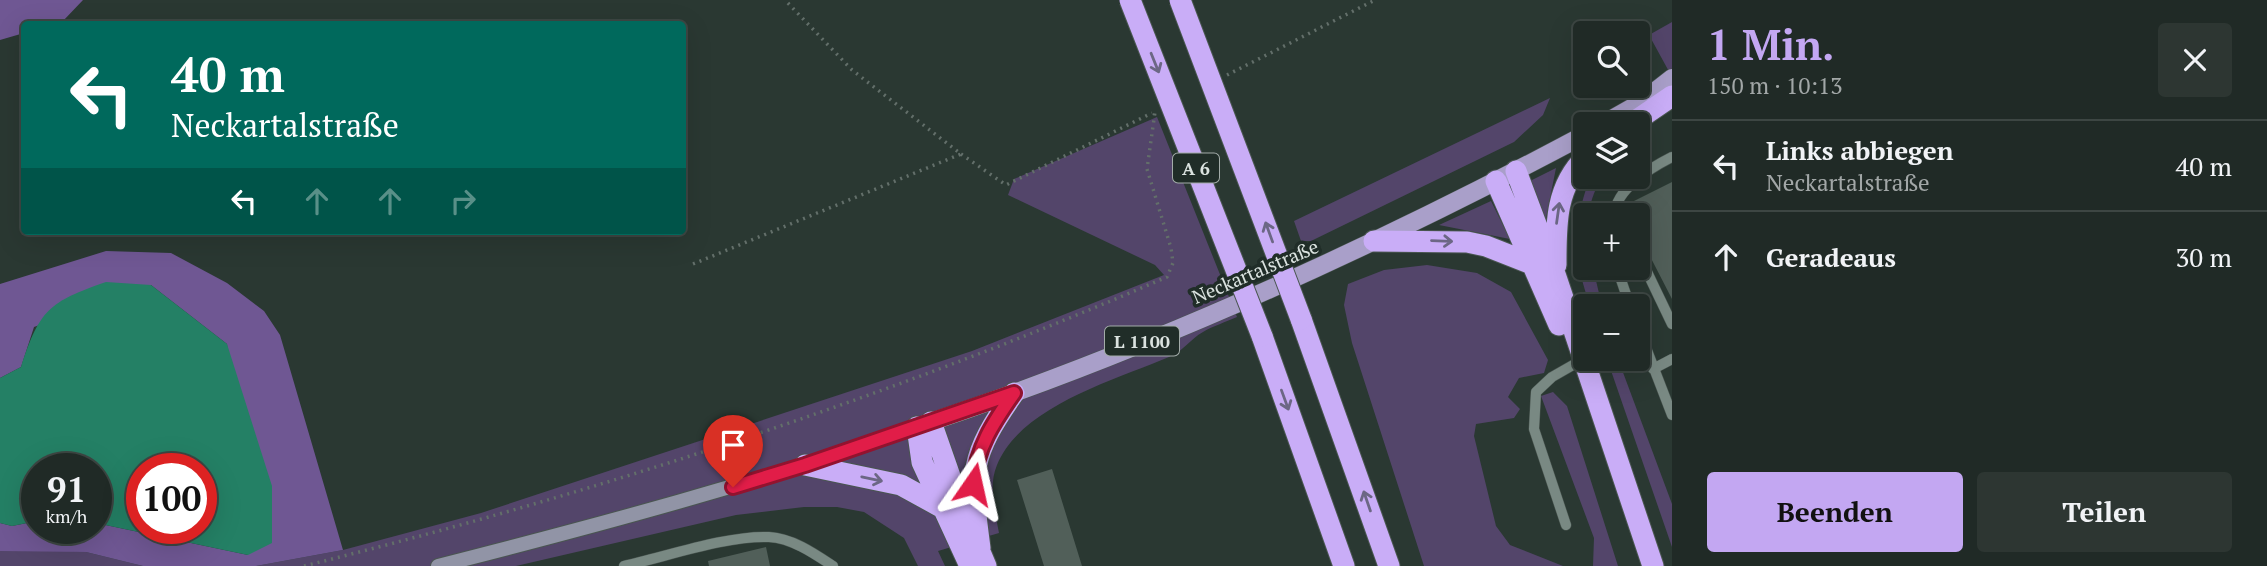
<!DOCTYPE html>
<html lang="de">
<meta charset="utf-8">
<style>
body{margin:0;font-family:"PT Serif",serif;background:#2d3632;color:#f1f3f6;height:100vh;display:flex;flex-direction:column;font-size:26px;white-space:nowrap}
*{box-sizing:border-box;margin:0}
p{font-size:23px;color:#a2a7a7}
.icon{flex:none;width:38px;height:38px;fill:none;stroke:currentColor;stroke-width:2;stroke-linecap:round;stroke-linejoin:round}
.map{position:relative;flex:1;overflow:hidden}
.panel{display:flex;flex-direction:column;background:#202a26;width:595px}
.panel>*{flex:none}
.top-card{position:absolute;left:21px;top:21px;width:665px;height:214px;border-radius:7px;box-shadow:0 7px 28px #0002,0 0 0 2px #3d4643;background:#00695c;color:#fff;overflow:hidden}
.buttons{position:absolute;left:1573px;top:21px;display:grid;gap:14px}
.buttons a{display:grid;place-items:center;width:77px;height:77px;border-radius:7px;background:#202a26;box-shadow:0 7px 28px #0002,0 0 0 2px #3d4643;font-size:35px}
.speed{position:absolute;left:21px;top:453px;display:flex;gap:14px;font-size:35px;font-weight:700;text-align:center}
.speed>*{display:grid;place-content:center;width:91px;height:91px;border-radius:50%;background:#202a26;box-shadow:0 7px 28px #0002,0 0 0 2px #3d4643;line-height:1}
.speed small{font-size:18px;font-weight:400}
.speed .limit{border:10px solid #d22;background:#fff;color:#111}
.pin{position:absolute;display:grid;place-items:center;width:60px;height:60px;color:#fff;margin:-72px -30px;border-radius:50% 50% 50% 0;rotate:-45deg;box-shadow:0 0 7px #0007}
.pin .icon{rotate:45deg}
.me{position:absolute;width:77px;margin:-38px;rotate:11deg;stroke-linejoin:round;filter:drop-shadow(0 0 5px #0008)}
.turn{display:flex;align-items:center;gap:24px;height:147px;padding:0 35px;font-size:32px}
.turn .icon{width:91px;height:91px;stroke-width:2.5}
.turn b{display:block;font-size:49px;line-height:60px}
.lanes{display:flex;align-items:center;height:66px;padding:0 35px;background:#0003;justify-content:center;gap:35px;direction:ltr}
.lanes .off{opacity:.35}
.round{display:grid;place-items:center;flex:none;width:74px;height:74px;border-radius:7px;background:#2d3632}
.headline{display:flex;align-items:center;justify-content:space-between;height:119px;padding:0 35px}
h1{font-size:42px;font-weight:800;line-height:52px;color:#c3a7f2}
.primary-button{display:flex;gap:14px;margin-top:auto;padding:14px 35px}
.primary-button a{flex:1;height:80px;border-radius:7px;background:#c3a7f2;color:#111;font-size:28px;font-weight:800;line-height:80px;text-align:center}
.primary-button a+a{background:#2d3632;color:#f1f3f6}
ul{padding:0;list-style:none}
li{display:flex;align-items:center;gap:21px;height:91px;padding:0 35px;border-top:2px solid #3d4643}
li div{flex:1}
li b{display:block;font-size:26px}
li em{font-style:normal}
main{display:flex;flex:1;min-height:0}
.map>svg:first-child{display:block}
.green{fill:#53456a}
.forest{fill:#6f5793}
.water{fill:#248065;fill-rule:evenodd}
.building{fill:#515f59}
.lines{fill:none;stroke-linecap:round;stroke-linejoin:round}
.lane-casing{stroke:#4a5651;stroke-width:11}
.secondary-casing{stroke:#4a5651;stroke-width:16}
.primary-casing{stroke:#4a5651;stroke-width:19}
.highway-casing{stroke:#4a5651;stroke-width:23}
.path{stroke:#636f6a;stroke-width:3.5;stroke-dasharray:2 5;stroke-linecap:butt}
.lane{stroke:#798983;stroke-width:10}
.secondary{stroke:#9194a6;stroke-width:14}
.primary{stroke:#a99fc9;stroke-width:18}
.highway{stroke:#c9adf7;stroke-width:21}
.highway-bridge-casing{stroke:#4a5651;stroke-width:23;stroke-linecap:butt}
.highway-bridge{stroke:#c9adf7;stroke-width:21}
.oneway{stroke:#6c6785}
.route-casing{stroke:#92132f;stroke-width:18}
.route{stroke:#e11d48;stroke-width:12}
.labels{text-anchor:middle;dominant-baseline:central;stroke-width:7;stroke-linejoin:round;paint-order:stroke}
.shield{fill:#202d28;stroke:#a3aca9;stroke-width:2}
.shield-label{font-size:18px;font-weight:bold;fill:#dbe3e0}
.street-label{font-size:19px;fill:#dbe3e0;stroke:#202d28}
</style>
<main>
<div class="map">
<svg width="1672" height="566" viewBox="0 0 1672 566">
<rect width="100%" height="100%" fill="#2a3832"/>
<path class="green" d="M1672,22V77L1649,35Z
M1550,98L1543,115L1514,142L1311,241H1301L1294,221Z
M1157,117L1237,317C1226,322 1213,326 1203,332C1190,339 1185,350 1169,357C1115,380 1021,406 997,465C988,486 995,511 999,533L938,551L945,566H918L904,538L864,512L837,507H804L736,515L516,566H256L343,550L481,513L972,351L1164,275L1155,265L1008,195L1014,179Z
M1556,168L1544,228L1528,182Z
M1600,180C1584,212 1586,232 1586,268H1593L1602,306H1590C1573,254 1571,235 1588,183Z
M1491,201L1510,239L1439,225Z
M1427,265L1477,273L1511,292L1548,360L1544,373L1519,378L1508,397L1520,409L1514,418L1476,424L1474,436L1496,526L1510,545L1563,566H1424L1352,343L1344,305L1348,284L1384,270Z
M1607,359H1618L1672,504V547Z
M1553,392L1567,406L1618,566H1593L1594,538L1541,396Z
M28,549L86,552L143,566H0V551Z"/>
<path class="forest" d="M0,0H83L63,21L24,24V33L0,40Z
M106,251L171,253L227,283L264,311L280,335L343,550L256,566H143L86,552L0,551V523L12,526L37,521V528H96V523L248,555L227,344L151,285L34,327L21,367L0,378V284Z"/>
<path class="water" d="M106,282L151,285L227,344L272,486V543L248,555L96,523V469H37V521L12,526L0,523V378L21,367C40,309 49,302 106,282ZM142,469H201V528H142Z"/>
<path class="building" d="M1672,182V299L1638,233V215H1629L1624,206Z
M1052,469L1082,566H1044L1017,480Z
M766,547L770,566H709L708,561Z"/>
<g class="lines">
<defs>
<path id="lane" d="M1615,215C1614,190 1652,167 1672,157
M1638,253L1672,324
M1617,268L1630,306
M1638,327L1672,415
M1653,369L1672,359
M1566,525L1534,429L1536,392L1552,377L1573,365
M624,566C665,557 728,535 769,537C792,538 815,554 833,566"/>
<path id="secondary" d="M438,566C599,525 759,482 917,427"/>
<path id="primary" d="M1603,124L1640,103L1672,78
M919,426C1149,350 1372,248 1586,134"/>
<path id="highway" d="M1631,124L1672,96
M1516,171L1556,277L1653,566
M1496,181L1559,325
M1374,241L1467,242L1486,246L1532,264
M1556,265C1556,225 1555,187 1586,157
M1301,319L1389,566
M1262,336L1344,566
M931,422L959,502L986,566
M917,427L922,462L970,566
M805,465L901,485L941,507
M980,548C970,472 969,457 1014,393"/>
</defs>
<use href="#lane" class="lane-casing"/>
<use href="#secondary" class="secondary-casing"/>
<use href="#primary" class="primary-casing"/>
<use href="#highway" class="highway-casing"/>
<path class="path" d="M1227,75L1375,0
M961,154L1006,185L1152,113
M693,264L961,154L852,70L785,0
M304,566C595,494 892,396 1167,277L1173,263L1171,248L1147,169L1155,112"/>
<use href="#lane" class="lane"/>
<use href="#secondary" class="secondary"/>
<use href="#primary" class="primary"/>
<use href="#highway" class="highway"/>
<defs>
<path id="highway-bridge" d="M1130,0L1262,336
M1180,0L1301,319"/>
</defs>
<use href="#highway-bridge" class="highway-bridge-casing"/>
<use href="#highway-bridge" class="highway-bridge"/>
</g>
<defs><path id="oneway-shaft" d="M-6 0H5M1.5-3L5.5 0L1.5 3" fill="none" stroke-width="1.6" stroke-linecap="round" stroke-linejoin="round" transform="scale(1.75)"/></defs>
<g class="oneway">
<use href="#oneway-shaft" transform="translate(1155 63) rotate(68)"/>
<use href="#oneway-shaft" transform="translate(1558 213) rotate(-82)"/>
<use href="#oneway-shaft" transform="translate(1269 232) rotate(-110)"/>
<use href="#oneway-shaft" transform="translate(1442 241) rotate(2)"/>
<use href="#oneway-shaft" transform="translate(1285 400) rotate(70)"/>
<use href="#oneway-shaft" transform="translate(872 479) rotate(12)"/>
<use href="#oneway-shaft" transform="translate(1367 501) rotate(-109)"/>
</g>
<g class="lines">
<defs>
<path id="route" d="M733,487L805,465L1014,393C993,423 977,447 973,484"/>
</defs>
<use href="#route" class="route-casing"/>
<use href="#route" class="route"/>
</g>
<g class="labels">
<g class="shield">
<rect x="1173" y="153.5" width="46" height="29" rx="5"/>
<rect x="1105" y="326.5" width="74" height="29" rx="5"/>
</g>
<g class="shield-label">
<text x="1196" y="168">A 6</text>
<text x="1142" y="341">L 1100</text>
</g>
<g class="street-label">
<text transform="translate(1255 271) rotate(-23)">Neckartalstraße</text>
</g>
</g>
</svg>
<div class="buttons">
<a><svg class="icon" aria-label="search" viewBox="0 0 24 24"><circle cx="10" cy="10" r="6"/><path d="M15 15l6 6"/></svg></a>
<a><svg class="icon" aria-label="layers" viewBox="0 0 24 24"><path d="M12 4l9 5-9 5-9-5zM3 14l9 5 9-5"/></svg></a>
<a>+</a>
<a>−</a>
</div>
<div class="speed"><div>91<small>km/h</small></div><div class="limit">100</div></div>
<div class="pin" style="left:733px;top:487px;background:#d93025"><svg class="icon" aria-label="arrive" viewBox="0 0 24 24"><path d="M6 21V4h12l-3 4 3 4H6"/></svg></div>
<svg class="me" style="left:973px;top:484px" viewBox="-20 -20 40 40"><path d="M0-17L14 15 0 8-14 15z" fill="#e11d48" stroke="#fff" stroke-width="4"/></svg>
<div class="top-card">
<div class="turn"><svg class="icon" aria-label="left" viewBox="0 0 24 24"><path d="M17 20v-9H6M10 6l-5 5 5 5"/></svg><div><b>40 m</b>Neckartalstraße</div></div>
<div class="lanes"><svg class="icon" aria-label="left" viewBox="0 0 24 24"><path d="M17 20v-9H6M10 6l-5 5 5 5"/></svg><svg class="icon off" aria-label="ahead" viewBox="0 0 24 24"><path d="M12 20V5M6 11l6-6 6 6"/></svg><svg class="icon off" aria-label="ahead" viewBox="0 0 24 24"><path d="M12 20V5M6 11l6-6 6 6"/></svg><svg class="icon off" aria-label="right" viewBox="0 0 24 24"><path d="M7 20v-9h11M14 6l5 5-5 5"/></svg></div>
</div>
</div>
<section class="panel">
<div class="headline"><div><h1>1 Min.</h1><p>150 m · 10:13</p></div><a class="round"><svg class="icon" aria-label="close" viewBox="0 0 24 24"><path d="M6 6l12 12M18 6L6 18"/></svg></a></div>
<ul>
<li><svg class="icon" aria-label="left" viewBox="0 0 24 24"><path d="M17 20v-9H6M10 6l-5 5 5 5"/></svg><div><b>Links abbiegen</b><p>Neckartalstraße</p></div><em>40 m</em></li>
<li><svg class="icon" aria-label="ahead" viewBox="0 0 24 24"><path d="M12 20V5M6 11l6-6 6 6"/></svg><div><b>Geradeaus</b></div><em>30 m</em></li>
</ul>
<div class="primary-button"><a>Beenden</a><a>Teilen</a></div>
</section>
</main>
